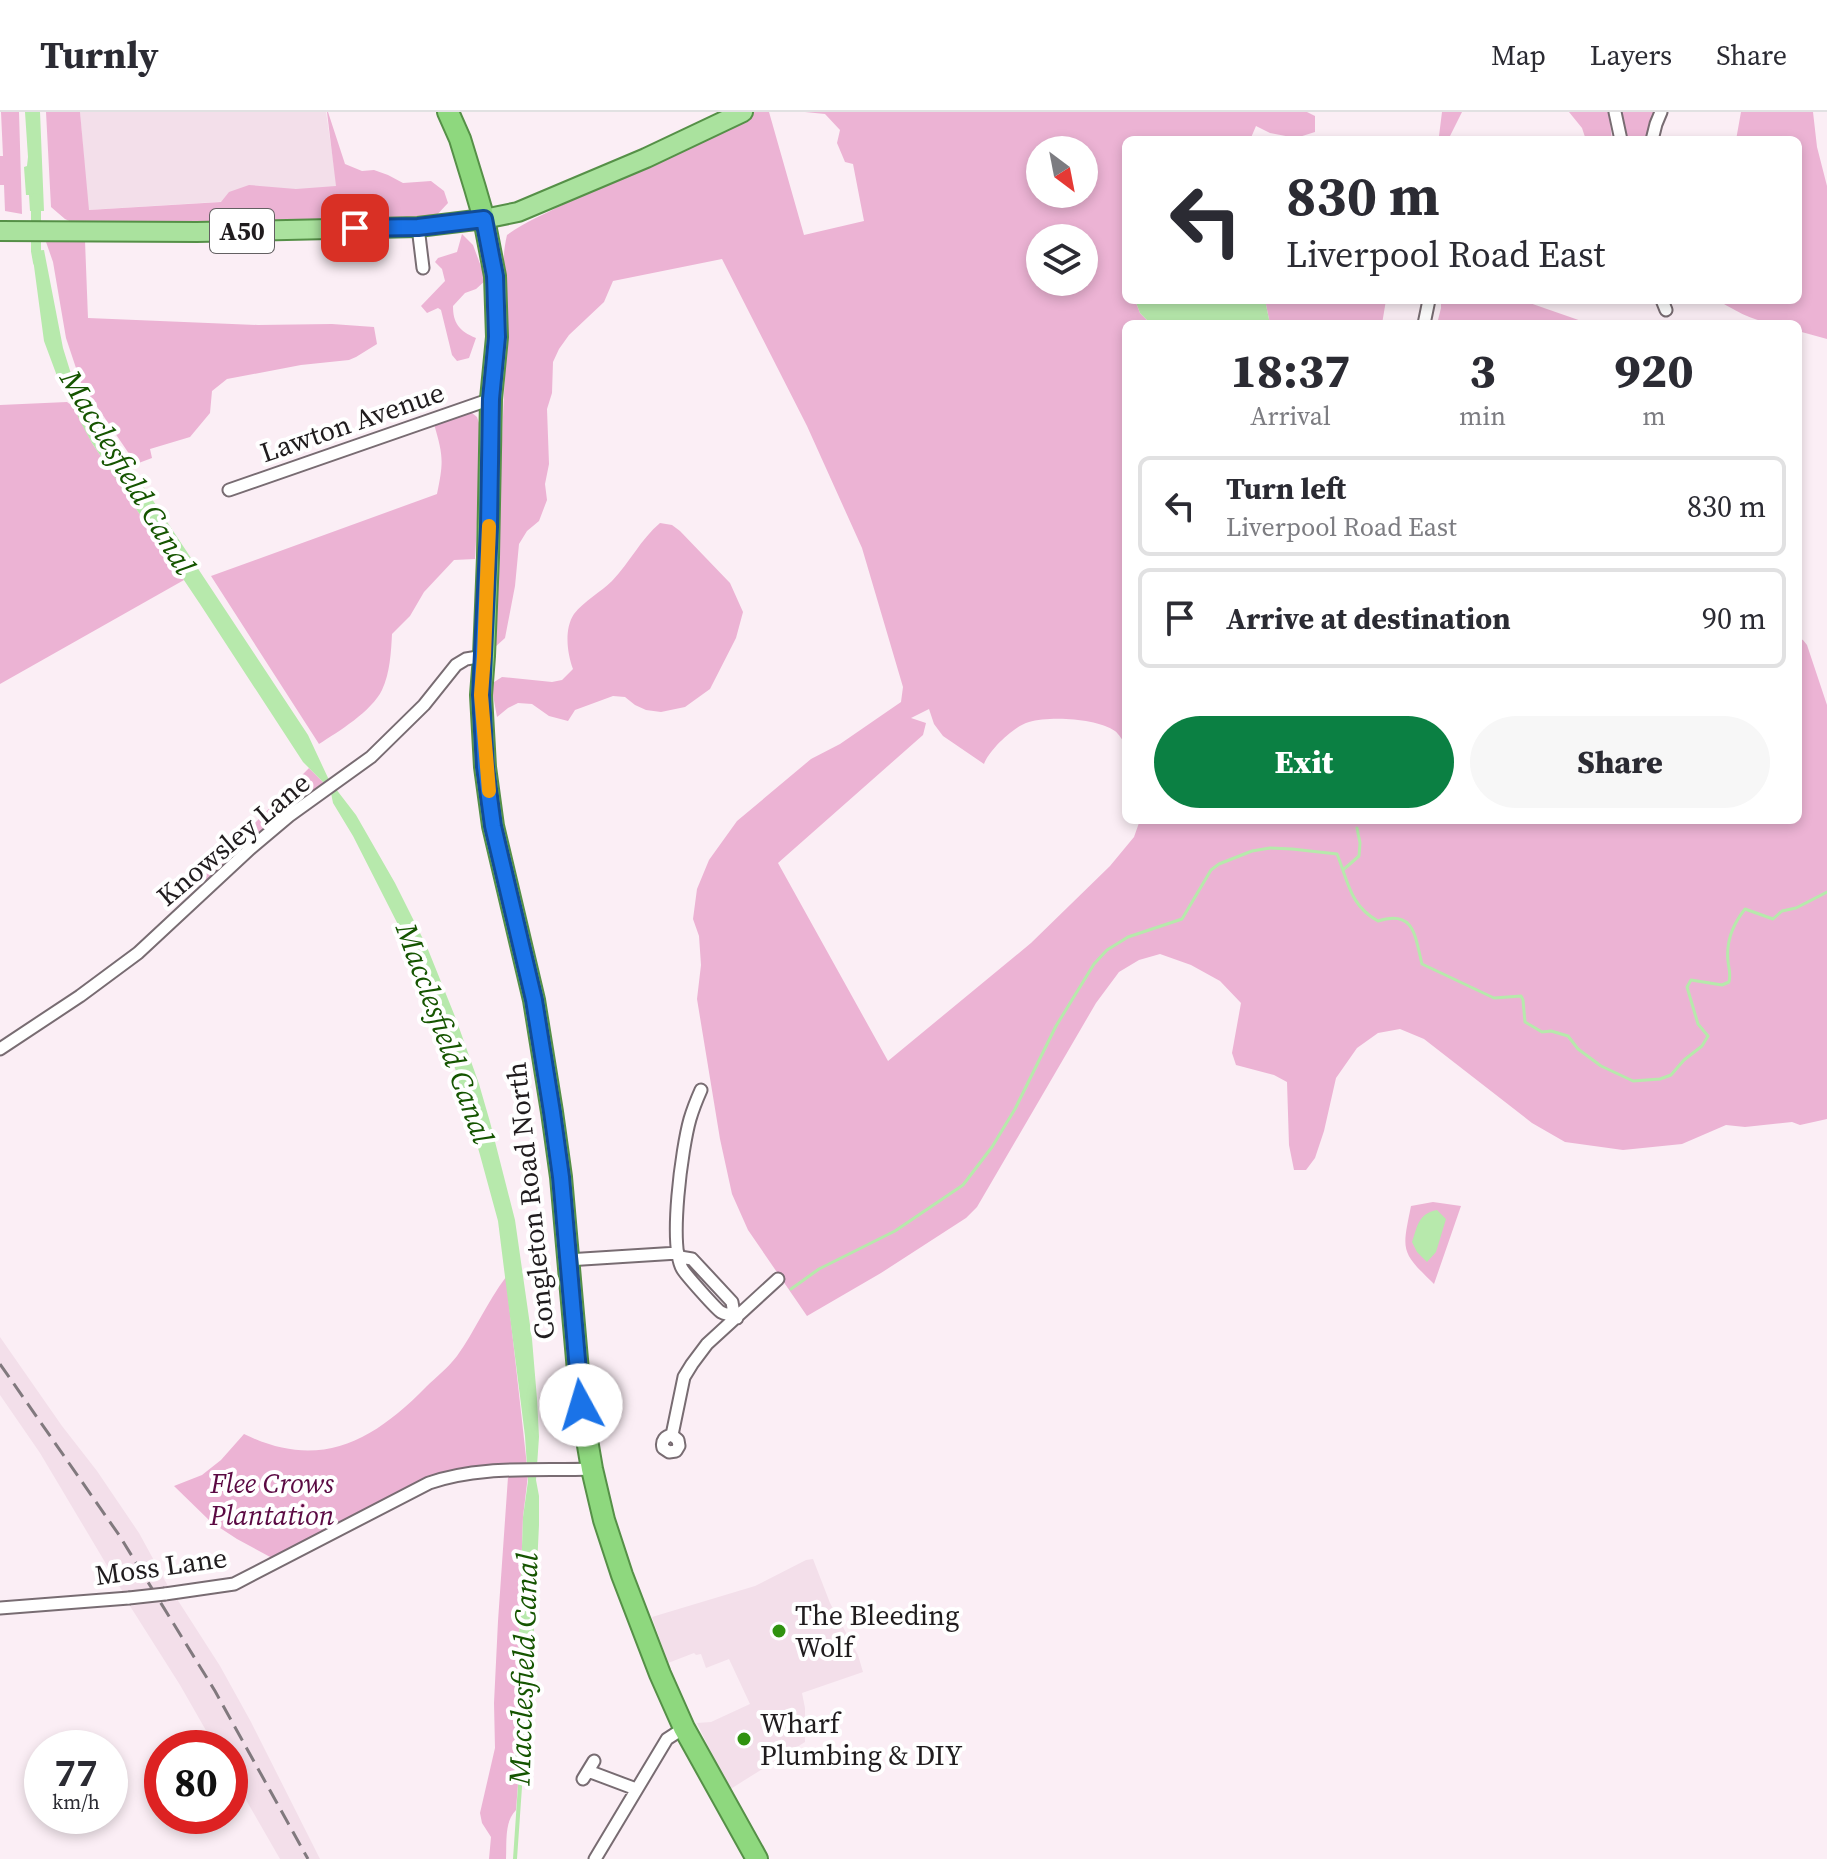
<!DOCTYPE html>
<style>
body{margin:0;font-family:"Source Serif 4",serif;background:#f7f7f7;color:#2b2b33;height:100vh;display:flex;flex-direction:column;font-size:30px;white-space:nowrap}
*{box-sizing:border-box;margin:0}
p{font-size:26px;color:#7c7c81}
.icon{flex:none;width:44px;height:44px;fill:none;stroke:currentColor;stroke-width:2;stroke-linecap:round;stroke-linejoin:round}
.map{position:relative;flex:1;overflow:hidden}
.panel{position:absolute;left:1122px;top:208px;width:680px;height:504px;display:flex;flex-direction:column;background:#fff;border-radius:12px;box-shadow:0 4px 12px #0003}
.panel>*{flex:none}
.top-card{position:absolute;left:1122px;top:24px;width:680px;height:168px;border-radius:12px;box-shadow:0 4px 12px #0003;background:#fff;color:#2b2b33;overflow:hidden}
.needle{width:52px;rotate:148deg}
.tools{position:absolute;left:1026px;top:24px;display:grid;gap:16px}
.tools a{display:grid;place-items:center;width:72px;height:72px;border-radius:50%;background:#fff;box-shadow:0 4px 12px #0003;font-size:40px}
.speed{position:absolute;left:24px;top:1618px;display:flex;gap:16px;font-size:40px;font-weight:700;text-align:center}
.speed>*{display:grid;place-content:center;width:104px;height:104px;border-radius:50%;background:#fff;box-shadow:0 4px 12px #0003;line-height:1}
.speed small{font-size:20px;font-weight:400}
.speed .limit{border:12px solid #d22;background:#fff;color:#111}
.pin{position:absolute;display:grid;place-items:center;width:68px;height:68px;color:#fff;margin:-34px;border-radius:16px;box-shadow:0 4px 12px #0006}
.me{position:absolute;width:88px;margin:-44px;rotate:354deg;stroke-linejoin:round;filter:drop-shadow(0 0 6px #0008)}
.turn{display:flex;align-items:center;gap:28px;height:168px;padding:0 32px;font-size:36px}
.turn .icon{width:104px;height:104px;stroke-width:2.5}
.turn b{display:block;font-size:56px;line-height:68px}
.eta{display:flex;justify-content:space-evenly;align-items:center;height:136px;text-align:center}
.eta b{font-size:48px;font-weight:800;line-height:56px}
.action{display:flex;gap:16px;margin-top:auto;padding:16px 32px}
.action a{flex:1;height:92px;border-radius:48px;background:#0b8043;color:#fff;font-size:32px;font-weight:800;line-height:92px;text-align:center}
.action a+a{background:#f7f7f7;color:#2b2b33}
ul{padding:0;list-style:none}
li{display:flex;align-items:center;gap:24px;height:100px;margin:0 16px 12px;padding:0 16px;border:4px solid #e1e1e2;border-radius:12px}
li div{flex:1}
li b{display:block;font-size:30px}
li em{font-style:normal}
header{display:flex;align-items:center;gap:48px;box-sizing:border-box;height:112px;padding:0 40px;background:#fff;border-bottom:2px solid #e1e1e2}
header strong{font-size:38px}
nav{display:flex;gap:44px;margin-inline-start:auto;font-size:28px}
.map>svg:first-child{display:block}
.built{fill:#f3dfea}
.green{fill:#ecb3d4;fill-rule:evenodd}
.water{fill:#b7e9ac}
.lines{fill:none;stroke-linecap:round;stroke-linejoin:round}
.stream{stroke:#b7e9ac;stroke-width:3}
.canal{stroke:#b7e9ac;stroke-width:10}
.minor-casing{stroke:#786c72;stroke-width:15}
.primary-casing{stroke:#559047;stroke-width:22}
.trunk-casing{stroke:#559047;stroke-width:24}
.minor{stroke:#fff;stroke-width:11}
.primary{stroke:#aae29e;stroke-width:18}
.trunk{stroke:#8ed87e;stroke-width:20}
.rail{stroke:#81797e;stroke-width:3;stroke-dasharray:16 8;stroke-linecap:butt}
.minor-bridge-casing{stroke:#786c72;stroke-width:15;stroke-linecap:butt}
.minor-bridge{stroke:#fff;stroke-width:11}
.route-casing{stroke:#114b97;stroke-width:20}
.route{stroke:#1a73e8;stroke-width:14}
.slow{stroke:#f59e0b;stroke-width:14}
.poi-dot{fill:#30920f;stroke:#fff;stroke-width:3}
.labels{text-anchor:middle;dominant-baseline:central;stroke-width:8;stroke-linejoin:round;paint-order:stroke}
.shield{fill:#fff;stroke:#636062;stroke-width:2}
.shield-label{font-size:26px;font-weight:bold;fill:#201c1e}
.street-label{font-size:28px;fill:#201c1e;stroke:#fff}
.park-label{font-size:28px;font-style:italic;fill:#5b0a43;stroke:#fff}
.poi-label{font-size:28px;fill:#201c1e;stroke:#fff;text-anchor:start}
.water-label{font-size:30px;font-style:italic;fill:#155500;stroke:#fff}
</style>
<header>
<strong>Turnly</strong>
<nav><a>Map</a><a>Layers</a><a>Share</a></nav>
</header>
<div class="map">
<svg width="1827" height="1747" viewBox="0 0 1827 1747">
<rect width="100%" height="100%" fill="#fbeef5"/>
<path class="built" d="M80,0H326L337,74L330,83L88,98Z
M0,1225L62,1314L97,1359L139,1421L169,1476L159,1479L124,1482L40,1341L0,1283Z
M813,1447L830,1491L858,1543L863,1560L802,1581L805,1596V1630L729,1678L697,1611L711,1610L750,1592L729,1547L706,1556L701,1542L696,1543L694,1541L668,1551L652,1505L755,1474L806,1448Z
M177,1487L220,1554L251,1610L320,1747H280L230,1660V1636H216L180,1573L130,1494Z"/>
<path class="green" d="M1,0H19L22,102L5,99L4,73H0V44H3Z
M46,0H80L89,98L221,90L229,80L249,73L296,77L336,74L327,0H328L345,52L362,59L374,58L388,63L403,71L431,69L444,79L448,91L434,106L82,115L65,107L51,95Z
M753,0H769L804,123L864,109L853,52L845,50L837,31L840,18L825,2L805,0H1307L1315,4V20L1296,26L1270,21L1256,14L1250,28H1126V188H1135L1140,201L1151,212H1126V634C1123,629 1119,622 1115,619C1096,606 1050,604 1029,610C1014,614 989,638 984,652L943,624L934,612L929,597L911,606L926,611L923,623L778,751L888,949L1031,831L1110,754L1134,725L1140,708H1798V526L1803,528L1807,533L1827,593V1007L1800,1013L1792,1010L1745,1015L1726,1013L1682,1032L1623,1038L1565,1030L1532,1011L1424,927L1400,917L1378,921L1357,936L1336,966L1324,1019L1315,1046L1306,1058H1294L1289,1033L1287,970L1274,963L1236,953L1232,941L1241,891L1220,869L1191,853L1160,842L1139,848L1119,860L1096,891L977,1095L966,1106L881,1161L807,1204L748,1118L732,1082L720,1027L697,887L701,853L699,824L693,807L697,777L709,748L737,709L811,647L840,632L901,590L903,575L862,436L807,314L722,147L613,169L604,190L569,223L559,237L553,250L552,281L547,297L549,352L545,372L547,388L539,409L527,419L519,432L515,474L505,526L493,537L507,212C505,182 500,152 507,123C525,110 543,103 562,93C624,59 689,31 753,0ZM1040,38H1084V82H1040ZM1040,126H1084V170H1040Z
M1442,0H1462L1448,28H1437L1439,24Z
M1569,0H1609L1612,28H1586L1582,16Z
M1621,0H1654L1645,28H1625Z
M1741,0H1813L1817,35L1827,74V227L1798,219V212C1759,212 1750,207 1717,188H1798V28H1736Z
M462,122L473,133L486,168L476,177L465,181L453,194C453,211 459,219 476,226L469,246L457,249L452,243L441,198L438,196L427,201L421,194L445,169L442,157L435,150L438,146L457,140Z
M45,127L85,129L88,206L258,213L332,212L374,215L377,232L356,245L349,248L301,253L227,267L212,279L210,301L190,325L150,337L152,346L136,352L81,271L66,226L53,150Z
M1265,188H1386L1382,212H1270Z
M1441,188H1521L1590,212H1437L1441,196Z
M67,290L74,295L92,331L184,468L0,572V293Z
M472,301L477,305L482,320L475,447L454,448L424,480L410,504L392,522C391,541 390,561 382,578C372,599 338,620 319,632L211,464L437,382C444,349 443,343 434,312L461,302Z
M660,411L672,413L680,419L730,471L743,500L736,526L710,577L685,595L661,600L646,598L635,593L625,585L613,584L575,598L568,609L549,604L532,592L518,591L508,596L497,605L491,572L502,565L552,570L562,568L573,557C567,541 564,517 574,502C584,489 601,480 612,469C630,450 641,427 660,411Z
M309,656L325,672L271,712L206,771L198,769Z
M1433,1090L1461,1094L1434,1172C1400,1139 1402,1139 1411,1094Z
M506,1165L527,1354L455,1359L272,1446L237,1427L211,1410L174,1374L202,1363L221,1348L244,1322C319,1359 372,1330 426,1275C436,1265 448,1256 457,1244C475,1219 487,1190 506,1165Z
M528,1363L523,1405L515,1640L519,1659L516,1698C504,1710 507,1731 506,1747H489L491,1725L482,1711L480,1701L495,1636L494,1591L498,1509L508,1365Z"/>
<path class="water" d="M25,0H40L44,99H30L29,83H26L24,55L27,54L28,45Z
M44,138L63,236L76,278L146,378L308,623L329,668L356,703L395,771L427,835L456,907L479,972L490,1010L515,1108L532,1227L537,1287L539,1325L536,1368L539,1384V1413L530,1600L524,1646L517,1747H513L519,1659L515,1640L523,1405L528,1369L525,1324L498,1109L480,1043L442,911L415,846L353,724L333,691L331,681L325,672L303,650L200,492L92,331L80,309L74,295V288L57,264L44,229L32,139Z
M1135,188H1265L1270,212H1151L1140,201Z
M1437,1098L1446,1107L1436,1140L1427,1150L1417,1140L1412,1130C1418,1113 1418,1102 1437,1098Z"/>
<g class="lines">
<path class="stream" d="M1343,758L1359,744L1360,731L1357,716
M791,1177L819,1157L895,1119L963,1073L992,1035L1015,997L1056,914L1094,852L1107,838L1128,825L1182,807L1211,758L1219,752L1252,739L1270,736L1292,737L1337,742C1348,769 1350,794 1378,809C1415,797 1415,825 1422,852L1494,886L1521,884L1523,888L1525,910L1542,920L1551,919L1568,924L1578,937L1601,954L1633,969L1660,967L1671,963L1684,948L1702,934L1708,924L1698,912L1687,875L1691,868L1722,873L1729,870C1731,862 1729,858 1728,849C1726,830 1733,812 1745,797L1773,807L1782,799L1796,796L1827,780"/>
<path class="canal" d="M36,86V139L38,150"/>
<defs>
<path id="minor" d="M1615,0L1621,28
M1652,28L1656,12L1661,0
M418,115L423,156
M1662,188L1666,198
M1424,212L1429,188
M229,378L491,287
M0,937L80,884L138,841L251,736L289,704L371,645L424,593L456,553L466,547L484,544
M701,978C697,987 693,997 690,1007C682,1035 668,1135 683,1158C687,1164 716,1197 721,1200C726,1203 732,1202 737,1206
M680,1145L692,1147L732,1190L734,1202
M567,1148L678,1141
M672,1323L678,1328L679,1334L676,1339L669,1340L663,1336C661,1329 665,1324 672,1323L684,1265L692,1252L707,1232L778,1167
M165,1482L234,1472L429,1371C480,1353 538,1359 592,1357
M0,1496L129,1486
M588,1659L636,1677
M583,1667L594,1649
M595,1747L667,1627L684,1616"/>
<path id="primary" d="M0,119L197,120L418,115L484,107L518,100L646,46L743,0"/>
<path id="trunk" d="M448,0L460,27L475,76L484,107L495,164L497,225L491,287L488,445L484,544L481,583L485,655L493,714L534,888L552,1000L561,1065L581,1293L592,1357L604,1408L622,1463L660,1562L684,1616L757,1747"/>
</defs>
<use href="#minor" class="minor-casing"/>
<use href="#primary" class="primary-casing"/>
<use href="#trunk" class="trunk-casing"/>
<use href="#minor" class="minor"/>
<use href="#primary" class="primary"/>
<use href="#trunk" class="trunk"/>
<path class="rail" d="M0,1252L119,1423L215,1579L308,1747"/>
<defs>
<path id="minor-bridge" d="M129,1486L165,1482"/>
</defs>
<use href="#minor-bridge" class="minor-bridge-casing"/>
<use href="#minor-bridge" class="minor-bridge"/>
</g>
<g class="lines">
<defs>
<path id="route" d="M355,116L418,115L484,107L495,164L497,225L491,287L489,415L481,583L485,655L493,714L534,888L552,1000L561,1065L581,1293"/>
</defs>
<use href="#route" class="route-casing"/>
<use href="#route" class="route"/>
<path class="slow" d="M489,679L481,583L484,544L489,414"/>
</g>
<g class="poi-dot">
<circle cx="779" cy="1519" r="8"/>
<circle cx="744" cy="1627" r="8"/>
</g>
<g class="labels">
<rect class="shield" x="210" y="97" width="64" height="44" rx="6"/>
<g class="shield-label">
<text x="242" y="119">A50</text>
</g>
<g class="street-label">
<text transform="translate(352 310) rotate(-19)">Lawton Avenue</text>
<text transform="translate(233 727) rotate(-40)">Knowsley Lane</text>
<text transform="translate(530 1089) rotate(-96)">Congleton Road North</text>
<text transform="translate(161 1454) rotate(-8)">Moss Lane</text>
</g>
<g class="park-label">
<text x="272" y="1371">Flee Crows<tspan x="272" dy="32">Plantation</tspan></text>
</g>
<g class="poi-label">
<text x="795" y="1503">The Bleeding<tspan x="795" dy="32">Wolf</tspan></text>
<text x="760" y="1611">Wharf<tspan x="760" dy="32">Plumbing &amp; DIY</tspan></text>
</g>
<g class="water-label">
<text transform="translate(128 360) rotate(59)">Macclesfield Canal</text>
<text transform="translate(445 921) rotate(70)">Macclesfield Canal</text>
<text transform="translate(523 1557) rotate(-88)">Macclesfield Canal</text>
</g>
</g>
</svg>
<div class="tools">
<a><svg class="needle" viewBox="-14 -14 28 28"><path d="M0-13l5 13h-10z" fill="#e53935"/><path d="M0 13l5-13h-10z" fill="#7c7c81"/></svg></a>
<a><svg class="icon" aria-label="layers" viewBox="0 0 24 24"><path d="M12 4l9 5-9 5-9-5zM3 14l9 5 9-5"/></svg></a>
</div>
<div class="speed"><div>77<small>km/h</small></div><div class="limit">80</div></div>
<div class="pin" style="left:355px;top:116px;background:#d93025"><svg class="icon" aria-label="arrive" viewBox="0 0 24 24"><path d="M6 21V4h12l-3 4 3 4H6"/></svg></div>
<svg class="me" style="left:581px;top:1293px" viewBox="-20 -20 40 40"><circle r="19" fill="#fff"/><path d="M0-13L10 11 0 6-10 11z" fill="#1a73e8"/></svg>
<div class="top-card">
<div class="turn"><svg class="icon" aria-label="left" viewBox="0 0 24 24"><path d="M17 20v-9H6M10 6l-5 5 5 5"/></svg><div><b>830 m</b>Liverpool Road East</div></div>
</div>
<section class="panel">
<div class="eta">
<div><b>18:37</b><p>Arrival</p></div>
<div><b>3</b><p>min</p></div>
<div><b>920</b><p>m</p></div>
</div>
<ul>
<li><svg class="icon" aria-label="left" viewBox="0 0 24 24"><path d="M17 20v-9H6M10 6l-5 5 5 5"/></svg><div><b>Turn left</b><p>Liverpool Road East</p></div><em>830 m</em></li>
<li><svg class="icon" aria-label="arrive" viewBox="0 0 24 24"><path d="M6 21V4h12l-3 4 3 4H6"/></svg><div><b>Arrive at destination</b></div><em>90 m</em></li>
</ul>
<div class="action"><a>Exit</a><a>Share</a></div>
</section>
</div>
